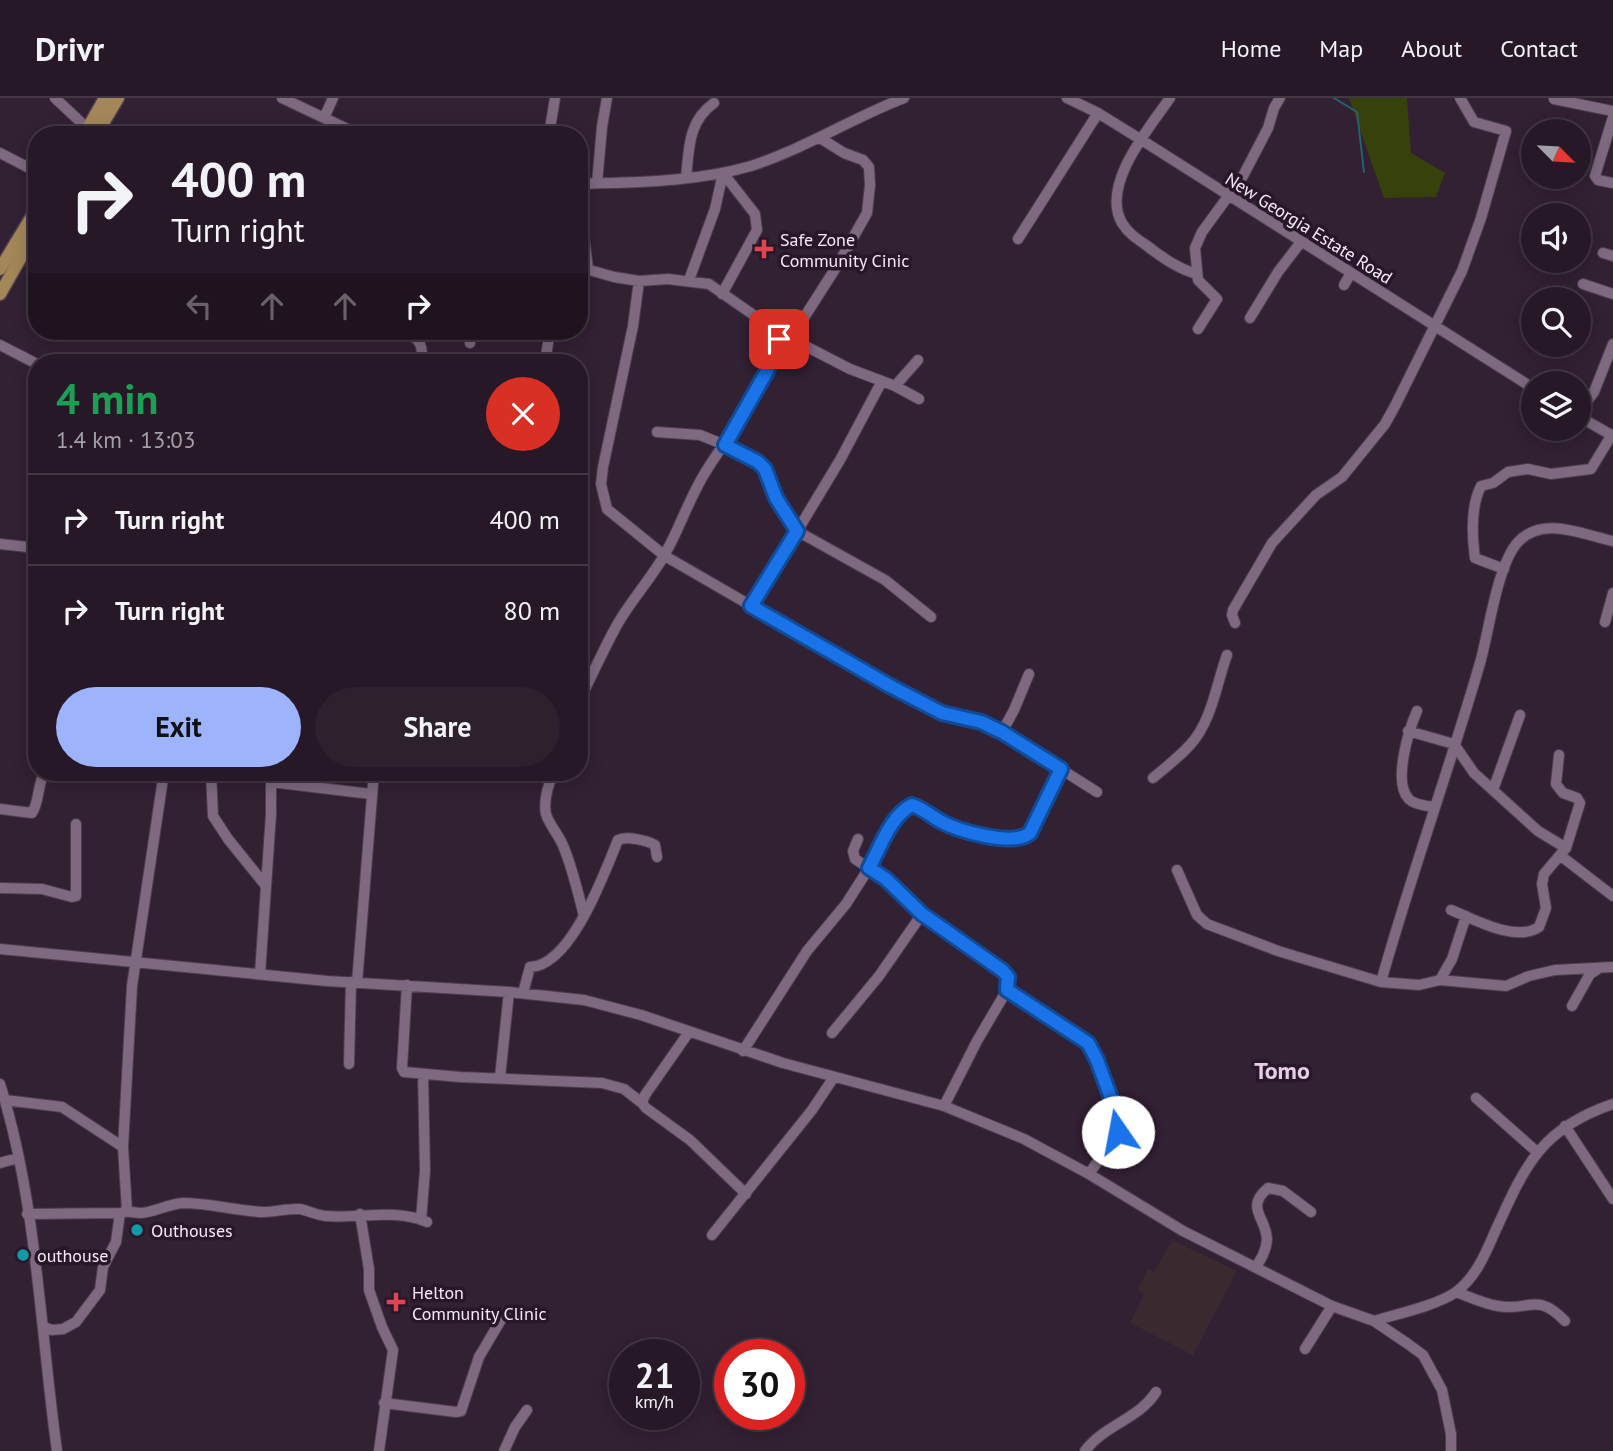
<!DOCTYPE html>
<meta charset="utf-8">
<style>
body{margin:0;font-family:"PT Sans",sans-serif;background:#2e212e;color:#f1f3f6;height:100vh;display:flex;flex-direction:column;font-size:26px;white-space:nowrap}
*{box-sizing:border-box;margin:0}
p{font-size:23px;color:#a4a0a7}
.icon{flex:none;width:38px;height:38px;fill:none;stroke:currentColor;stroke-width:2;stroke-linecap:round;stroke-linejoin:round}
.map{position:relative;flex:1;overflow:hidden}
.details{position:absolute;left:28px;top:256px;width:560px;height:427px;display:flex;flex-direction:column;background:#261826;border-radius:28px;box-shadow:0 4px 18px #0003,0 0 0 2px #423743}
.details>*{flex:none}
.banner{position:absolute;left:28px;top:28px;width:560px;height:214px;border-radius:28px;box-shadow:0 4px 18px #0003,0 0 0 2px #423743;background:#261826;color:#f1f3f6;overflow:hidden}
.needle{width:46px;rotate:114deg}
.controls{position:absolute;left:1521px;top:21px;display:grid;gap:14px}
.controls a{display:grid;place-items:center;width:70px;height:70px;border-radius:50%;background:#261826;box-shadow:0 4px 18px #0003,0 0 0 2px #423743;font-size:35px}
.speed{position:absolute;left:609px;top:1241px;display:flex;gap:14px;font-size:35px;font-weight:700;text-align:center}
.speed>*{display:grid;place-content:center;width:91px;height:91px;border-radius:50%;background:#261826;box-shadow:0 4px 18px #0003,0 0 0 2px #423743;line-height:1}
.speed small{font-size:18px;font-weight:400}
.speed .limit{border:10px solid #d22;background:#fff;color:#111}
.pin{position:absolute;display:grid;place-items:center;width:60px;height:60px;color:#fff;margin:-30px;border-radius:14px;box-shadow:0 4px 10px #0006}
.me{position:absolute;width:77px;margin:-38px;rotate:348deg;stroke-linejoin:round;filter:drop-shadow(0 0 5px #0008)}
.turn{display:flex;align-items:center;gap:24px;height:147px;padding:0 28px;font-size:32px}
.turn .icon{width:91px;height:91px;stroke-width:2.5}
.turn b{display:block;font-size:49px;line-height:60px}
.lanes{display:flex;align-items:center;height:66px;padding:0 28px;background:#0003;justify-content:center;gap:35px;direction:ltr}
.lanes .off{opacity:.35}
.round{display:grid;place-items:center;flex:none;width:74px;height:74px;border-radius:37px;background:#2e212e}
.headline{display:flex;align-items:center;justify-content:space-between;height:119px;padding:0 28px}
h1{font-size:42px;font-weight:800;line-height:52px;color:#1e9e55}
.primary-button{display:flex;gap:14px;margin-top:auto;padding:14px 28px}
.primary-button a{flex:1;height:80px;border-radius:42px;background:#9db4fd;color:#111;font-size:28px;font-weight:800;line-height:80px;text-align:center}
.primary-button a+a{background:#2e212e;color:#f1f3f6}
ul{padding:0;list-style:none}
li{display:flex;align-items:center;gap:21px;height:91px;padding:0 28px;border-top:2px solid #423743}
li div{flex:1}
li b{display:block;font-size:26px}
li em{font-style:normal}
header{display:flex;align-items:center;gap:42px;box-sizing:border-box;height:98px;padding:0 35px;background:#261826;border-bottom:2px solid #423743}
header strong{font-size:33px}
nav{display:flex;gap:38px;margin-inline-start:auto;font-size:24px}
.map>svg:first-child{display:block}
.education{fill:#3b2930}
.green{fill:#36410c}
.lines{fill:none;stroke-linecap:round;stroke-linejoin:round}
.stream{stroke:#216372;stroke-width:2}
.minor-casing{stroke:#4e3f50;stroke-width:12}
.major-casing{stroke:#4e3f50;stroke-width:15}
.minor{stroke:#7e6980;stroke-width:10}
.major{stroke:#a38758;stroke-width:12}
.route-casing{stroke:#114b97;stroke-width:18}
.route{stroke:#1a73e8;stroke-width:12}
.health-dot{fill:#e0444e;stroke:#281729;stroke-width:2.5}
.culture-dot{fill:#0f9aa8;stroke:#281729;stroke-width:2.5}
.labels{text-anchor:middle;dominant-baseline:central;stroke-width:7;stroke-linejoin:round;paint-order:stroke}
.street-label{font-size:18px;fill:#f6eaf7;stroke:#281729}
.poi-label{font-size:18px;fill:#f6eaf7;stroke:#281729;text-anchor:start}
.district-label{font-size:24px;font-weight:bold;fill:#e5cde6;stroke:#281729}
</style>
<header>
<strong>Drivr</strong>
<nav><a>Home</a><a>Map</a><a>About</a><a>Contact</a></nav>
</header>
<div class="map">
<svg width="1613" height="1353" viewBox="0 0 1613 1353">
<rect width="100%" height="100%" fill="#322033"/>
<path class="education" d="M1172,1142L1237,1173L1193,1257L1130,1225L1144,1196L1137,1192L1148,1171L1154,1174Z"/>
<path class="green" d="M1349,0H1407L1411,55L1445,75L1436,99L1384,100Z"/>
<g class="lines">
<path class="stream" d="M1334,0L1357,14L1364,74"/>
<defs>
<path id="minor" d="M55,0L88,31
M282,0L360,37
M1067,0L1098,15L1140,41L1533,290
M1170,0C1150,29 1100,87 1122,125C1128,135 1137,141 1146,147C1161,159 1178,171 1197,176
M1554,1L1613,13
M1613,19L1595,78L1598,82L1613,85
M324,20L333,0
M549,37L555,0
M0,55L37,74
M686,80C689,51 688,23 714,5
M597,85L602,29L607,0
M579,86C636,84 696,84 751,68C804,51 852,20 904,0
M579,117L582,123L588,171
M1018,141L1098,15
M1603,155L1613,158
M579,169L614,179L639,183L668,181L709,186L778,234L850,271L895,288L919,301
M689,182L715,111L723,75
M639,183L633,228L603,369L601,386L607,411L665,458L890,588L942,615L981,624L1002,634L1097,694
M1583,186L1613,196
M1344,187L1351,175
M722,196L757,132L755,116L723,75
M1250,220L1278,174L1301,144
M1198,231L1217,201L1198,182L1195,150L1202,134L1243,78L1268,30L1274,10L1280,0
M380,233C402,237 427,232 421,264
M791,240L837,168L867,115L870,87L869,69L863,62L844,55L820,40
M470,245L471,233
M0,247L37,266
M545,264L550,233
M895,288L918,262
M1578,315L1594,294L1613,246
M1578,318L1613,338
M657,334L700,337L742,354L758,364L765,371L776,400L797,433L885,482L931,519
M0,446L37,450
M1504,471L1475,460C1472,438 1471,408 1481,388L1493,385L1508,374L1528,371L1551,376L1591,371L1611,338
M752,508L840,362L882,283
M1605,524L1613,495
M1235,525L1232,517L1233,512L1272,445L1316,397L1342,379L1385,326L1395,308L1462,173L1481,120L1506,33L1474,24L1460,0
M579,603C592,578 603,552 617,527C631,502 651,481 665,456C681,428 690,397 708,370C726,341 783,268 778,234
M1417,613C1409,631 1393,683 1408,700C1412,706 1427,708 1434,709
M1408,633L1454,646L1474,675L1538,733L1566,750
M1002,634L1014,612L1029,576
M211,674L213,718L228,741L266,788
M554,674C548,687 543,701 546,716C549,727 560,738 564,750C573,772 578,795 584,818
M1153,680C1165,670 1179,659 1190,647C1212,623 1216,587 1227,557
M271,684L371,696
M1493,692L1520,617
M0,711L32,715C40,703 37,686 45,674
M858,741L853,753L855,761L886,781L922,816L1003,873L1008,879L1007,892L977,943L944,1008
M1561,758L1613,798
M1177,772L1197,817L1207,826L1278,853L1381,884L1419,887L1440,882L1506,888L1529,878L1555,872L1613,869
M0,790L42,791L72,799L76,798V726
M1451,812C1474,821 1516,845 1539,829L1546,810L1542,786L1544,776L1566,750L1580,705L1577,700L1563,695L1556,686L1559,657
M0,851L327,883L509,894L584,902L641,917L783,965L944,1008L1024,1041L1089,1076L1183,1133L1332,1208L1374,1223L1408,1246L1423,1257L1442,1292L1451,1336V1353
M260,876L271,716V674
M1440,882L1452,861L1466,818
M1381,884C1411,777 1449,672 1480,565C1489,534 1497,467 1518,444C1543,417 1583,437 1613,443
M357,885L374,674
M407,887L402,970L404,974L460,979L602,985L624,991L642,1005
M1007,892L1061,930L1088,945L1097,962L1119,1027L1118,1034L1089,1076
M523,895L530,869C571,868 604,776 618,742C627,738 646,742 655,747L657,759
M1572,908L1590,876L1598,871
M689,934L645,997L642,1005L646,1010L690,1042L746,1096
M832,935L879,878L922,816
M743,953L807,853L846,806L869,770L896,722L907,709C920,704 938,723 950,728C968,735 1015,748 1030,735L1061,671
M349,966L351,884
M500,979L509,894
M0,986C37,1104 40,1231 57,1353
M1476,1000L1537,1054
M5,1002L62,1009L123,1049
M1565,1028L1613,1101
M0,1065L18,1060
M127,1113L123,1049L132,888L164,674
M27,1116L120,1115
M360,1116L369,1171V1192L382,1229L393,1252L379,1353
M421,1122L425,1073L423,976
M712,1137L812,1012L834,979
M1256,1169C1261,1161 1266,1153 1267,1142C1267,1120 1244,1110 1268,1090L1283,1093L1311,1114
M1456,1194C1470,1199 1484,1206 1498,1208C1529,1214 1536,1193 1565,1223
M1374,1223C1397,1216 1438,1207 1456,1194C1475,1180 1485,1157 1494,1136C1524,1070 1539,1031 1613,1006
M44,1229L52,1232L63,1231L76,1224L100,1192L103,1169L116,1144L120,1115C128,1112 133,1115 141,1115C155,1114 168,1106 183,1105C210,1105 236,1113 263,1114C276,1114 288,1110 300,1111C309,1113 317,1117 326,1118C359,1121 396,1110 427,1124
M1305,1251L1332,1208
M384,1305L456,1314L461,1313L479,1259L505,1215
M504,1353L515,1329L527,1312
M1085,1353C1104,1327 1139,1321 1156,1294"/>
<path id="major" d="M84,37L105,0
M96,37L118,0
M0,171L37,110
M0,196L37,131"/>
</defs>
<use href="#minor" class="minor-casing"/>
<use href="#major" class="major-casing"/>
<use href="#minor" class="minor"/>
<use href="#major" class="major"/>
</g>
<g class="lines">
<defs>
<path id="route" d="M779,241L767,273L725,347L758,364L765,371L776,400L797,433L751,508L890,588L942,615L981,624L1002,634L1061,671L1030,735C1013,749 958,733 940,723C931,718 922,710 912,707C891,717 880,750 869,770L886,781L922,816L1003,873L1008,879L1007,892L1088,945L1097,962L1119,1022L1118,1034"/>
</defs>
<use href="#route" class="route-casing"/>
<use href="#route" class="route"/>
</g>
<g class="health-dot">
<path d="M760.5 140.5h7v7h7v7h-7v7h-7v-7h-7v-7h7z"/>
<path d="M392.5 1193.5h7v7h7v7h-7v7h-7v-7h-7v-7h7z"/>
</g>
<g class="culture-dot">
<circle cx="137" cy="1132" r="7"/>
<circle cx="23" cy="1157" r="7"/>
</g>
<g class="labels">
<g class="street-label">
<text transform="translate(1309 130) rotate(32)">New Georgia Estate Road</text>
</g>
<g class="poi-label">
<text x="780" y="141">Safe Zone<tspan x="780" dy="21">Community Cinic</tspan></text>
<text x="151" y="1132">Outhouses</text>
<text x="37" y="1157">outhouse</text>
<text x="412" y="1194">Helton<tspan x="412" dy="21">Community Clinic</tspan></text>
</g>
<g class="district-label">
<text x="1282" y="972">Tomo</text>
</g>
</g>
</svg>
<div class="controls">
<a><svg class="needle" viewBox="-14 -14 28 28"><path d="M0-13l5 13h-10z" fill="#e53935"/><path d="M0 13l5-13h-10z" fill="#a4a0a7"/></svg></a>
<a><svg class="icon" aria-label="sound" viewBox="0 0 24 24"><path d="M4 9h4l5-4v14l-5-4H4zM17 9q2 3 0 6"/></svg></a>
<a><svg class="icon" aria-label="search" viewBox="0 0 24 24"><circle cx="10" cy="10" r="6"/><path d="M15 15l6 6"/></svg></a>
<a><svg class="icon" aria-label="layers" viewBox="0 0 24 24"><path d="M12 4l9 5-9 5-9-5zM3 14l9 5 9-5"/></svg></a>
</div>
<div class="speed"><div>21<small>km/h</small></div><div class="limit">30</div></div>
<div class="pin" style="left:779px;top:241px;background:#d93025"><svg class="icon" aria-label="arrive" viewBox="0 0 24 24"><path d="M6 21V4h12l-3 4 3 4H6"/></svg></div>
<svg class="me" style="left:1118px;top:1034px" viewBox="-20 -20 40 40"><circle r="19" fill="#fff"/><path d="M0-13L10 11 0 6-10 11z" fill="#1a73e8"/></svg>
<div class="banner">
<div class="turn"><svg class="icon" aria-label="right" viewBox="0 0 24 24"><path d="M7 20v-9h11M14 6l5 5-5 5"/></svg><div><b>400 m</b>Turn right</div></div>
<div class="lanes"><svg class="icon off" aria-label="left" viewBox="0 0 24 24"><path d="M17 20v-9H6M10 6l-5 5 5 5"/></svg><svg class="icon off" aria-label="ahead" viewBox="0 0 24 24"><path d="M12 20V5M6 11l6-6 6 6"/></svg><svg class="icon off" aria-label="ahead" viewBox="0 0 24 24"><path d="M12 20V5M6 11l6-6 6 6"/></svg><svg class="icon" aria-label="right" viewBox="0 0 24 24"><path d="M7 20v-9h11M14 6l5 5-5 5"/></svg></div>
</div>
<section class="details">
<div class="headline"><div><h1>4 min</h1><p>1.4 km · 13:03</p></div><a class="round" style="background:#d93025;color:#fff"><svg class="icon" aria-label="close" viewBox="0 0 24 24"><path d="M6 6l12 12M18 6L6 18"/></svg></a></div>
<ul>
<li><svg class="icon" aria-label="right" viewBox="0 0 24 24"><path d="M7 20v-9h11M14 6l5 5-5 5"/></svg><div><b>Turn right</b></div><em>400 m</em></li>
<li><svg class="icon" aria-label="right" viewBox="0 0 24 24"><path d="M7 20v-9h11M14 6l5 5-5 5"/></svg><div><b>Turn right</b></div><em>80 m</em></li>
</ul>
<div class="primary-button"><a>Exit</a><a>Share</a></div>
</section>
</div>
